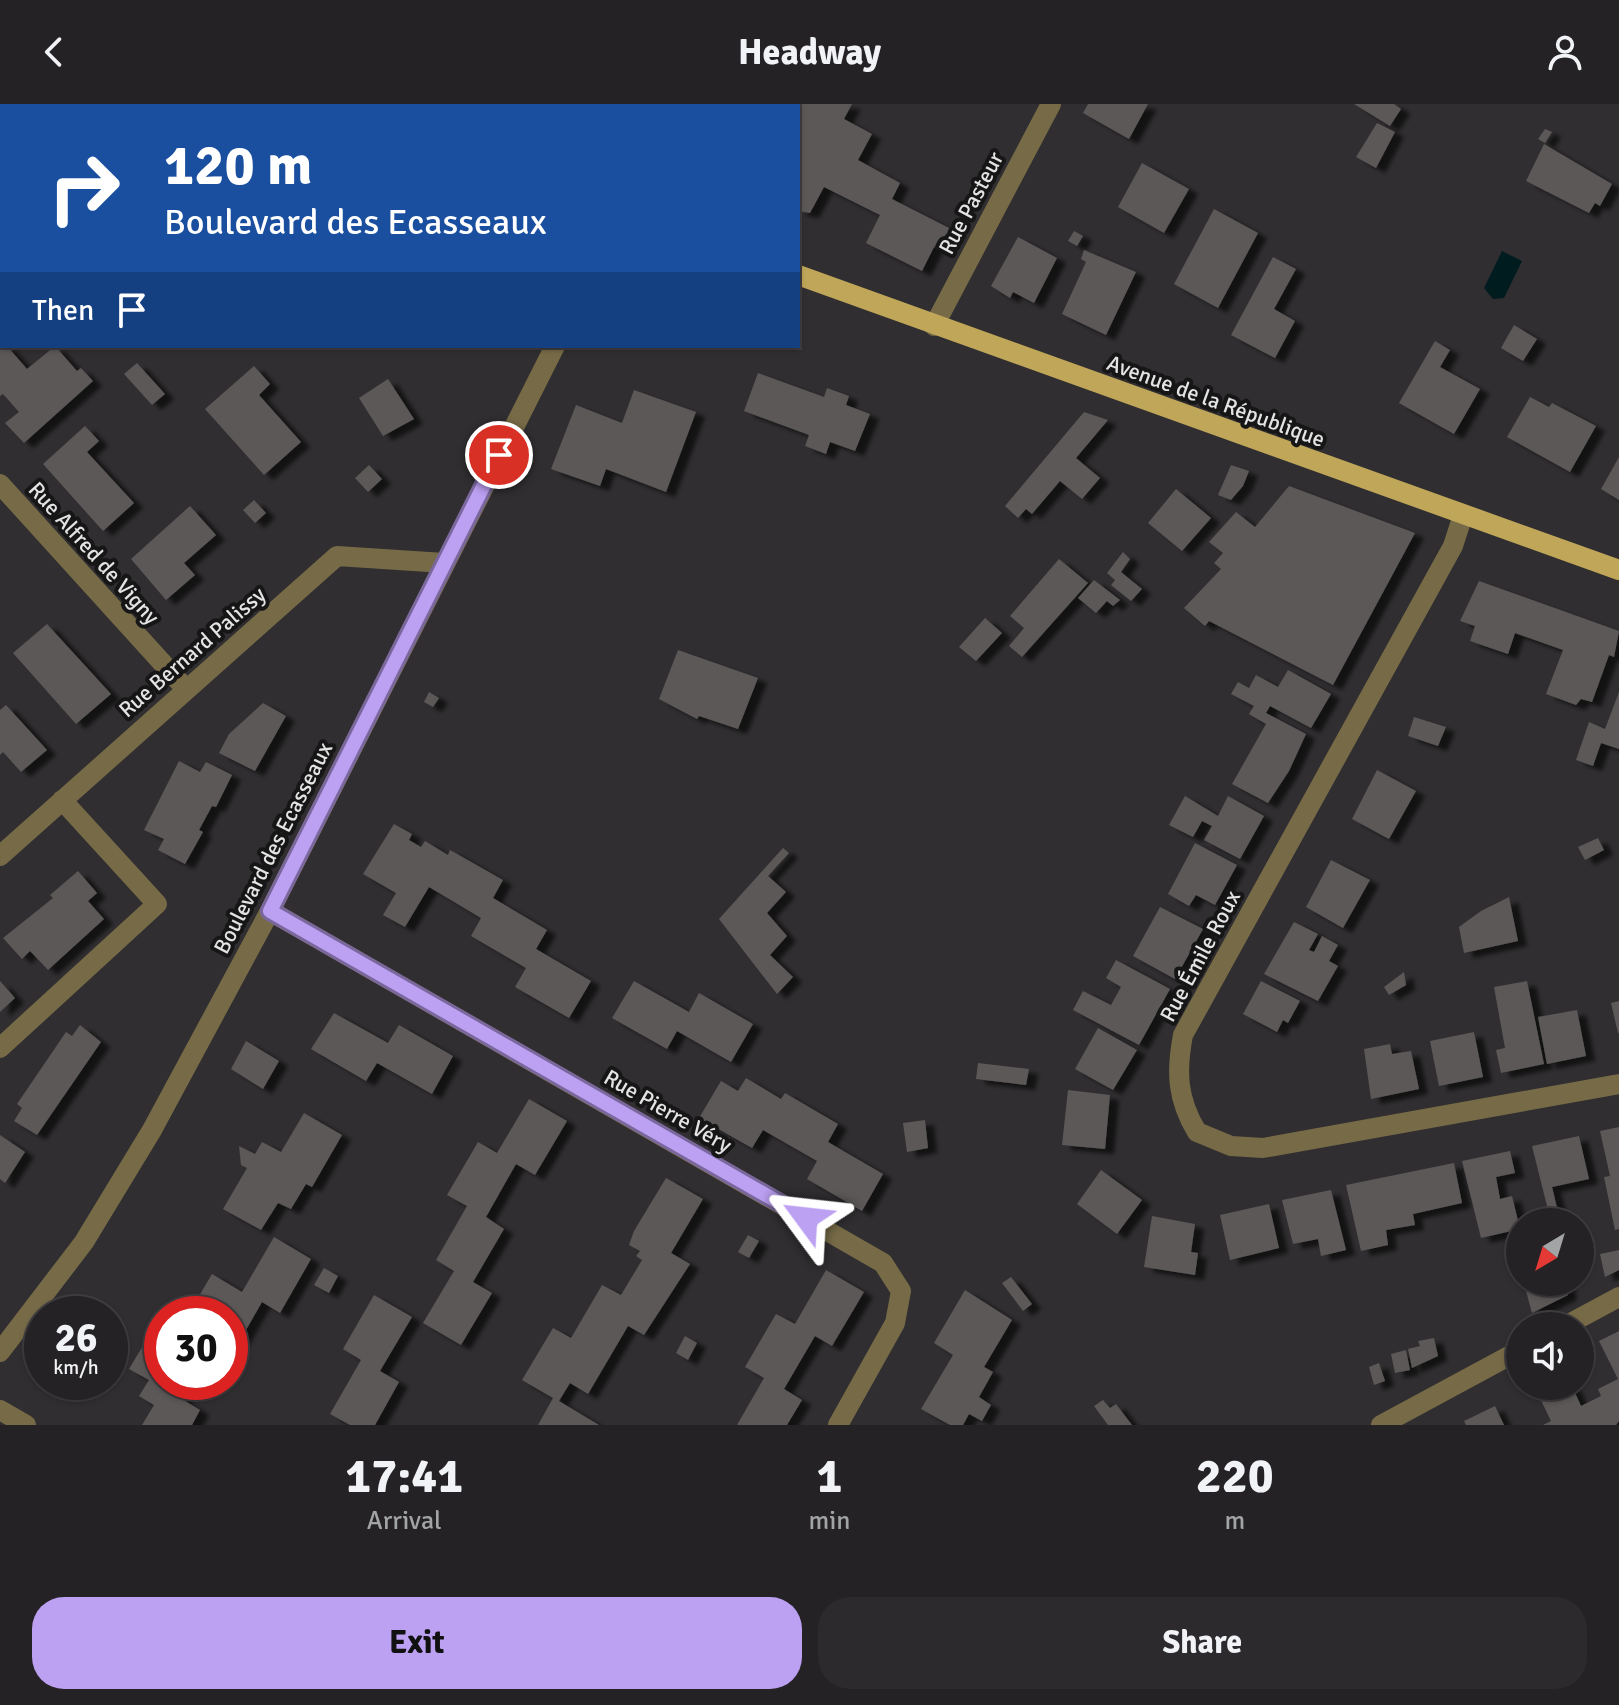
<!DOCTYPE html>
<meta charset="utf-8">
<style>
body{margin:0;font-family:Signika,sans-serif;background:#2c2a2c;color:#f1f3f6;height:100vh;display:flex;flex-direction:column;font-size:30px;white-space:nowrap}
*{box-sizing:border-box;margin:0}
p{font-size:26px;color:#a3a4a6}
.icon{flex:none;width:44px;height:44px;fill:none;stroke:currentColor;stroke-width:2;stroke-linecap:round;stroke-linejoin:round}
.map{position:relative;height:1321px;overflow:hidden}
.side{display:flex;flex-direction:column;background:#242224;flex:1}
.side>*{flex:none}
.banner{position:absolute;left:0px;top:0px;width:800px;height:244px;box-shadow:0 2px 6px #0004,0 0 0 2px #413f41;background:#1a4fa0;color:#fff;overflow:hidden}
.needle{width:52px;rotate:218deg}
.buttons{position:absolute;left:1506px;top:1104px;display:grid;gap:16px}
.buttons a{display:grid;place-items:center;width:88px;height:88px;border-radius:50%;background:#242224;box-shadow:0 2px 6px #0004,0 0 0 2px #413f41;font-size:40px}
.speed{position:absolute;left:24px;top:1192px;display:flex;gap:16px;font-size:40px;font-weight:700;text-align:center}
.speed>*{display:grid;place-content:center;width:104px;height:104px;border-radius:50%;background:#242224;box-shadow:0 2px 6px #0004,0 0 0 2px #413f41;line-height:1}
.speed small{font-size:20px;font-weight:400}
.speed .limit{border:12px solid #d22;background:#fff;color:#111}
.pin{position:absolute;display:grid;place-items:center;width:68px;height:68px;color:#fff;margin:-34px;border:4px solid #fff;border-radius:50%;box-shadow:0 2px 8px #0007}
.me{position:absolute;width:88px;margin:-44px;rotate:300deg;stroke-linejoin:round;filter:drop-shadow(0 0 6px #0008)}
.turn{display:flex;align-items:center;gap:28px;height:168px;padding:0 32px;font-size:36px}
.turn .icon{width:104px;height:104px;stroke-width:2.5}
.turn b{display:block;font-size:56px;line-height:68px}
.then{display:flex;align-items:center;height:76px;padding:0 32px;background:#0003;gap:16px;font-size:30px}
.eta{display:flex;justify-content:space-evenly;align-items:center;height:136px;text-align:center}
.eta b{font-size:48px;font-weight:700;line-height:56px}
.button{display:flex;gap:16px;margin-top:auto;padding:16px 32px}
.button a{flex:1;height:92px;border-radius:32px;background:#bca0f2;color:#111;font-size:32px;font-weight:700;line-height:92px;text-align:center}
.button a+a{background:#2c2a2c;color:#f1f3f6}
header{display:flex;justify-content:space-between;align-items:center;height:104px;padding:0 32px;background:#242224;font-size:36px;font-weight:700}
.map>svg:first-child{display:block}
.water{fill:#001c1f}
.building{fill:#5b5858;filter:url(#shadow)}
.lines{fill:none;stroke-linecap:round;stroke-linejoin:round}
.minor{stroke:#776b47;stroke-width:20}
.major{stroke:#bfa659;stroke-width:20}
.route-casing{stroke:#7a689d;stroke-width:20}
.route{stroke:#bca0f2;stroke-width:14}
.labels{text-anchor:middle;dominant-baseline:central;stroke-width:8;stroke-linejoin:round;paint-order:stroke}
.street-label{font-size:22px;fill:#e5e4e5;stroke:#171617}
</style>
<header><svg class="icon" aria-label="back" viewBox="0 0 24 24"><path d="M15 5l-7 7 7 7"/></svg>Headway<svg class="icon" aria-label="person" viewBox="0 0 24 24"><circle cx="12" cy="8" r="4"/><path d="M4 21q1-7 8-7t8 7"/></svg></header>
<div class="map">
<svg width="1619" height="1321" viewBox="0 0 1619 1321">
<defs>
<filter id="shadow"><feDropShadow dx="9" dy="5" stdDeviation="2" flood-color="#0009"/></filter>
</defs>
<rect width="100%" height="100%" fill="#302e30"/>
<path class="water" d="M1502,147L1522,157L1504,194L1493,195L1484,184Z"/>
<path class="building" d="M798,0H852L844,15L872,30L858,56L900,79L892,95L951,125L940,146L934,143L922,167L866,139L880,111L824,83L810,109L798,107Z
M1088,0H1148L1129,35L1083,9Z
M1354,0H1394L1401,5L1390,22Z
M1377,19L1395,28L1376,64L1356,53Z
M1545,25L1552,28L1545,39L1538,35Z
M1544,40L1612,80L1600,102L1595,99L1589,109L1526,77Z
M1142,59L1189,85L1164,129L1118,103Z
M1214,105L1258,129L1218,204L1174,180Z
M1074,127L1083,132L1077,142L1068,137Z
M1018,133L1057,154L1034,199L1013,188L1010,194L991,182Z
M1084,146L1136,168L1106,231L1062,210L1086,158L1081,155Z
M1273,153L1296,165L1274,205L1295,217L1275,254L1231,231Z
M1514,221L1537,235L1523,257L1501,244Z
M1435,237L1450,246L1440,263L1480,285L1454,330L1399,299Z
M0,242H7L27,265L55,242L77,267L81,264L93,277L24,339L5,319L19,308L3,290L0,292Z
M137,259L165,290L152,301L124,270Z
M254,262L270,280L259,291L301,338L264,371L205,305Z
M758,269L824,293L827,284L849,292L846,301L870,310L855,347L830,338L826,350L805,342L809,331L744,307Z
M388,275L414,315L383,332L359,294Z
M634,286L696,308L666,388L606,365L600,382L551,365L576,301L622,319Z
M1530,293L1549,303L1552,299L1596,322L1570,368L1507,333Z
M1084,308L1108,316L1076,354L1100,374L1082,395L1060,377L1032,410L1026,405L1018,414L1005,402Z
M85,322L99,337L87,348L134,399L103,427L43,360Z
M1619,353V396L1601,385Z
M369,361L382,375L368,388L355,374Z
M1231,361L1249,367L1243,382L1231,396L1218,391Z
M1289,382L1415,429L1333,581L1209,517L1205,522L1184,504L1221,465L1214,459L1223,449L1209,438L1236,408L1255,423Z
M1176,385L1211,414L1182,447L1148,419Z
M254,396L266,409L255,419L243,406Z
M190,402L216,431L184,459L195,471L166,496L131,455Z
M1123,448L1130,455L1121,468L1142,485L1131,497L1111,481L1115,476L1107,469Z
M1059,455L1088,479L1022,553L1009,542L1024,524L1010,512Z
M1094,476L1120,496L1113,502L1107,497L1096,509L1078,494Z
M1479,477L1619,527L1614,553L1609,551L1592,598L1581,595L1576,601L1546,590L1563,546L1515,529L1508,550L1470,537L1475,522L1460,517Z
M985,514L1002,529L976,557L959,543Z
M47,520L111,590L76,620L13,549Z
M678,546L758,574L738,625L699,612L697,615L659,595Z
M1288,566L1331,590L1311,624L1270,602L1266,609L1306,630L1289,667L1268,699L1232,680L1266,620L1249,610L1254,602L1231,590L1238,578L1249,584L1256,571L1278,583Z
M429,588L439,594L433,603L424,598Z
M1619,588V645L1601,639L1593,662L1576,656L1589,618L1605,625Z
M263,599L286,612L255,667L219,649L229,630Z
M6,601L47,646L21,668L3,648L0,651V606Z
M1414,613L1446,623L1438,642L1408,632Z
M179,657L200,668L206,658L232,671L216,703L212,702L199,726L203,728L185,760L158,746L164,735L144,726Z
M1377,666L1416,687L1389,735L1352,715Z
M1185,692L1218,712L1228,692L1264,712L1240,755L1204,736L1212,722L1202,717L1193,733L1169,721Z
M394,720L412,730L409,736L421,743L425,737L448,751L450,746L503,776L493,794L547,826L536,845L591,877L569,914L515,883L526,864L471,832L481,814L429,783L405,823L383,811L396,789L363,770Z
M1598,734L1604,746L1585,756L1578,743Z
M1195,739L1237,761L1215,801L1196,791L1189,802L1168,790Z
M783,744L789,749L768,772L786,788L767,809L787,832L770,851L793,873L777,890L719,815Z
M1331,756L1370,776L1343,824L1306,803Z
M78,767L97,789L88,797L104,815L48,866L30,847L22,855L3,834L53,794L50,791Z
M1509,793L1518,837L1464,849L1459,823L1481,807Z
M1160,803L1203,825L1175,875L1133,852Z
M1294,818L1318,830L1309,846L1314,848L1322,832L1338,841L1329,857L1338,862L1318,897L1264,870Z
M1116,856L1170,885L1139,941L1073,906L1083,887L1111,901L1121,883L1106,874Z
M1404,868L1406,881L1389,891L1384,883Z
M0,877L15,894L0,908Z
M634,877L689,908L699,889L753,920L731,958L677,927L667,945L612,914Z
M1261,877L1300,897L1288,919L1283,916L1277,928L1243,910Z
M1527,877L1544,960L1501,969L1496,946L1505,944L1494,883Z
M1619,897V929H1618L1611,899Z
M1577,906L1586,952L1547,960L1538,913Z
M334,909L388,939L399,921L453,952L432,990L377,959L366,977L311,945Z
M80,921L101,938L37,1031L14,1017L22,1004L17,1000L66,928L72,932Z
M1098,924L1137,946L1113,986L1075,965Z
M1474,928L1483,973L1439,982L1430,937Z
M246,937L279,957L263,985L231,965Z
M1390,940L1392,950L1411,947L1419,985L1371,995L1364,945Z
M978,959L1029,965L1026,981L976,975Z
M746,974L781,995L785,989L838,1020L828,1038L883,1070L862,1107L807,1075L817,1057L763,1026L752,1044L699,1014L721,977L738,987Z
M1068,986L1110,991L1105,1045L1062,1041Z
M529,995L567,1017L535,1071L516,1060L486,1113L504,1125L473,1178L492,1189L461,1241L423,1219L454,1167L436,1156L467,1102L447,1091L478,1038L497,1049Z
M304,1009L342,1031L312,1083L306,1080L291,1105L278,1099L261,1126L223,1105L247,1064L241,1061L239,1042L255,1050L262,1038L281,1048Z
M925,1016L928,1044L907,1048L903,1019Z
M1619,1023V1125L1615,1126L1604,1073L1610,1072L1600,1027Z
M0,1031L25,1048L5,1079L0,1075Z
M1579,1032L1589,1075L1552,1083L1558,1108L1549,1110L1532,1042Z
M1510,1047L1515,1069L1496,1073L1500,1095L1512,1092L1520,1125L1481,1134L1462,1057Z
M1454,1059L1462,1099L1413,1110L1415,1121L1386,1126L1388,1141L1361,1147L1346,1081Z
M1101,1066L1142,1096L1117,1130L1077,1100Z
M666,1074L703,1095L671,1149L690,1160L644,1231L628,1222L588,1290L570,1279L559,1297L599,1321H538L553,1294L522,1276L553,1224L571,1234L602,1181L621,1191L642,1156L636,1152L640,1147L629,1141L634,1127Z
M1331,1086L1346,1146L1321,1152L1318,1135L1293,1140L1282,1096Z
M1269,1100L1279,1144L1230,1156L1220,1111Z
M1152,1112L1195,1120L1191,1148L1198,1149L1195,1171L1144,1163Z
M748,1131L759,1137L749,1154L738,1148Z
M274,1133L311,1155L280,1209L262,1198L230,1254V1210H193L196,1206L192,1204L212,1170L242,1188Z
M1619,1146V1166L1605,1173L1600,1150Z
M324,1164L338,1172L329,1189L314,1181Z
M826,1166L864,1188L832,1242L815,1232L784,1285L802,1296L787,1321H737L764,1274L745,1263L776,1210L795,1220Z
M1011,1173L1032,1200L1023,1207L1002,1179Z
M1542,1178H1565L1568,1191L1532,1209L1526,1187L1543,1182Z
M965,1186L1012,1216L984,1263L993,1268L979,1293L991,1301L982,1317L969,1310L963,1321H950L921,1305L953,1251L934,1239Z
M374,1191L412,1213L380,1267L399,1278L375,1321H350L330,1310L361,1256L343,1245Z
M162,1210V1278H192L182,1295L200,1306L192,1321H142L154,1301L139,1292L149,1276L129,1265Z
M1619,1227V1317L1616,1321H1543L1551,1317L1534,1282H1572L1581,1302L1601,1292L1598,1285L1618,1275L1599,1237Z
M685,1232L697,1239L688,1256L676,1249Z
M1434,1234L1438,1252L1412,1264L1408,1245L1420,1242L1418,1237Z
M1406,1246L1410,1266L1395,1269L1391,1250Z
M1379,1259L1385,1277L1374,1281L1369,1263Z
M1103,1296L1110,1304L1116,1300L1132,1321H1108L1094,1302Z
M1495,1302L1504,1321H1466L1464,1317Z"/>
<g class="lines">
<path class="minor" d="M651,2L652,0
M934,222L1051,0
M0,380L186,585
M1463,411L1453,442L1183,931C1176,968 1177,995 1197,1028L1231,1042L1263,1044L1619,980
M0,752L337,452L444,459
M270,807L883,1159L901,1187L895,1219L838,1321
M0,944L157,800L62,696
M1565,1222L1619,1193
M0,1248L84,1138L152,1026L270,807L555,242
M0,1306L26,1321
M1381,1321L1520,1246"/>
<path class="major" d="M326,0L331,2
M798,171L1619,466"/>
</g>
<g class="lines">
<defs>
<path id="route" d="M499,351L270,807L806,1114"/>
</defs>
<use href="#route" class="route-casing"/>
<use href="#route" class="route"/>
</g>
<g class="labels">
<g class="street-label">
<text transform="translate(971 99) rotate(-62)">Rue Pasteur</text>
<text transform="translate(1216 297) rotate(20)">Avenue de la République</text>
<text transform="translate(94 449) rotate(48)">Rue Alfred de Vigny</text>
<text transform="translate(192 548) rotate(-41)">Rue Bernard Palissy</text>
<text transform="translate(273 744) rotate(-63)">Boulevard des Ecasseaux</text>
<text transform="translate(1200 852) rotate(-62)">Rue Émile Roux</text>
<text transform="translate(668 1007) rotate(30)">Rue Pierre Véry</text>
</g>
</g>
</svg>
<div class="buttons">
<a><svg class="needle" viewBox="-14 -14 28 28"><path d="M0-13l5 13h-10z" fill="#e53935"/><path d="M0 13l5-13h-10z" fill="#a3a4a6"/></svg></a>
<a><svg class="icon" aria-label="sound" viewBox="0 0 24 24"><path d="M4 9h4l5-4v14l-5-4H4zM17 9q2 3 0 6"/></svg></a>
</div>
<div class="speed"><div>26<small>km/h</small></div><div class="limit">30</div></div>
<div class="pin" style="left:499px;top:351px;background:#d93025"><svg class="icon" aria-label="arrive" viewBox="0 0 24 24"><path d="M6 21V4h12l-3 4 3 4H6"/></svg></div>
<svg class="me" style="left:806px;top:1114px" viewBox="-20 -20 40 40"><path d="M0-17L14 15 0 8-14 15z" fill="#bca0f2" stroke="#fff" stroke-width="4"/></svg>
<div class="banner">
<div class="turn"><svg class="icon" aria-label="right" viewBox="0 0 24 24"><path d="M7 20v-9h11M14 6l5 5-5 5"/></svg><div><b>120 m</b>Boulevard des Ecasseaux</div></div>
<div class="then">Then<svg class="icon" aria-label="arrive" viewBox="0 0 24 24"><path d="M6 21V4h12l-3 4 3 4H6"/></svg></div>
</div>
</div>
<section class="side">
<div class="eta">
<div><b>17:41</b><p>Arrival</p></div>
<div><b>1</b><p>min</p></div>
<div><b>220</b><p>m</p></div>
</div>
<div class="button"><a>Exit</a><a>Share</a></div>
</section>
